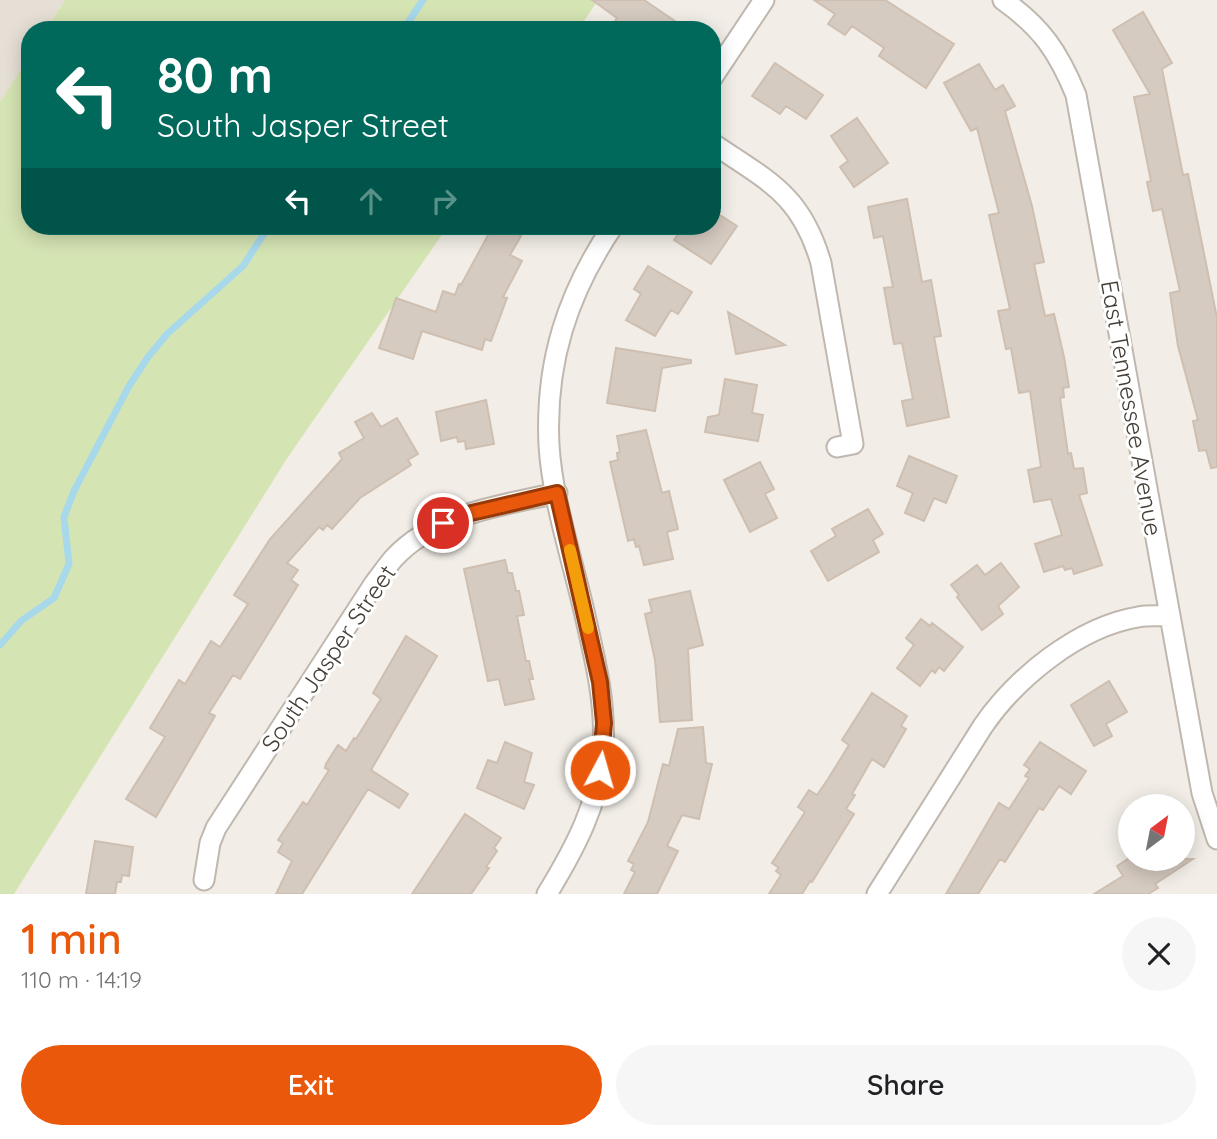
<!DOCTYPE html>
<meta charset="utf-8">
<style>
body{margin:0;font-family:Quicksand,sans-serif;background:#f6f6f6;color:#202124;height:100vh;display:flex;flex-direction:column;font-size:26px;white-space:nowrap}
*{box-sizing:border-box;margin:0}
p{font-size:23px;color:#757577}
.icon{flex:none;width:38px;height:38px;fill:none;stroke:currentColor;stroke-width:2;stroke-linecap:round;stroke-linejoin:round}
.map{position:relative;height:894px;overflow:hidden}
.sheet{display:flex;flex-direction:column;background:#fff;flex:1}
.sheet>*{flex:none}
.hud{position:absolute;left:21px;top:21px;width:700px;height:214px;border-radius:28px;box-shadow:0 4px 18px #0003;background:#00695c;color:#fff;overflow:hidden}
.needle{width:46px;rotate:32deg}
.fabs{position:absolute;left:1118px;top:794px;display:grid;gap:14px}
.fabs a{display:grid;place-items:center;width:77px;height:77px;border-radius:50%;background:#fff;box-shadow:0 4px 18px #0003;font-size:35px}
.pin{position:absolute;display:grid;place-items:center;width:60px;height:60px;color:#fff;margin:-30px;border:4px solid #fff;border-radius:50%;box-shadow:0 2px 7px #0007}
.me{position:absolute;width:77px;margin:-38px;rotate:6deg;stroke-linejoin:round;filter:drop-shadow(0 0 5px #0008)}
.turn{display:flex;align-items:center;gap:24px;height:147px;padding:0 21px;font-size:32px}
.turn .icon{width:91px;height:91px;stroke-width:2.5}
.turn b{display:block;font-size:49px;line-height:60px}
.lanes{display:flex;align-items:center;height:66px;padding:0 21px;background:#0003;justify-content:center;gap:35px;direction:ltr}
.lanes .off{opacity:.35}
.round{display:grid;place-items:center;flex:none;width:74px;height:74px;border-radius:37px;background:#f6f6f6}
.summary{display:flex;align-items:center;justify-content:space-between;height:119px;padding:0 21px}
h1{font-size:42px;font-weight:600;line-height:52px;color:#ea580c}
.cta{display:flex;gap:14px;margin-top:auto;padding:14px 21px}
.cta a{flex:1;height:80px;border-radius:42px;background:#ea580c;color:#fff;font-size:28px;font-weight:600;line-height:80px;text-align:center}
.cta a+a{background:#f6f6f6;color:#202124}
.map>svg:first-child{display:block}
.residential{fill:#e6dfd6}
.green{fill:#d5e4b3}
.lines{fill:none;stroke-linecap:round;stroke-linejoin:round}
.stream{stroke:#a8d9eb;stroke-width:7}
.building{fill:#d6cbc1;stroke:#cebfb1;stroke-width:2}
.street-casing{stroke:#c0b7ae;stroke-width:23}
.street{stroke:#fff;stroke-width:19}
.route-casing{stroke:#983908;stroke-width:18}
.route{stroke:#ea580c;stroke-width:12}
.slow{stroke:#f59e0b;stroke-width:12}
.labels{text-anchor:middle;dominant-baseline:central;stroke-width:6;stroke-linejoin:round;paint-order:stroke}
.street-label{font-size:24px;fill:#453e37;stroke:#fff}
</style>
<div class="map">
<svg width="1217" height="894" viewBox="0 0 1217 894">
<rect width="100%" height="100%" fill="#f2eee7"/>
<path class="residential" d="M0,0H65L46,30H30V55L0,102Z"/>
<path class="green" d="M65,0H598L578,30H46Z
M30,55V226H448L288,457L14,894H0V102Z"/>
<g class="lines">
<path class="stream" d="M403,30L423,0
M0,645L21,621L54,598L69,564L64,517L74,491L129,386L148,357L167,334L243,266L269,226"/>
</g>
<path class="building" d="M592,0H644L688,30H609L617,18Z
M814,0H885L954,44L926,88L879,56L884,48L852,26L845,35L828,24L835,14Z
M1143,12L1172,63L1162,69L1183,175L1188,174L1217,318V467L1211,468L1206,450L1199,451L1193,421L1198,420L1178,346L1170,293L1180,291L1162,209L1153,211L1147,182L1151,181L1134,97L1150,94L1113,30Z
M775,63L823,95L806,119L786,106L780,114L752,96Z
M979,64L995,90L1003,85L1015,106L1005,111L1032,206L1044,262L1034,264L1045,316L1054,314L1064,357L1069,387L1063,388L1064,397L1060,398L1068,454L1071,453L1074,469L1083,468L1087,493L1079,495L1102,565L1074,574L1072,568L1065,570L1063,566L1044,572L1035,544L1062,535L1051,499L1034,502L1028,470L1041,467L1030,391L1019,393L1011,348L1006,349L998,311L1010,309L989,215L999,213L977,128L971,131L944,83Z
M857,118L888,163L854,187L840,167L848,161L831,136Z
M907,199L922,282L931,280L941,336L934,337L949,417L907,426L902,401L913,399L902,343L894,344L884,288L893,287L883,236L874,238L868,207Z
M712,210L737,226L711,264L674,240L684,226H712Z
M493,226H503L521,236L510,255L522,261L503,297L507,298L491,341L485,339L482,350L422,331L413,359L379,348L396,298L436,312L443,291L455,295L459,284L461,285Z
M648,266L692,292L678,314L671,310L655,336L626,320L641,294L634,289Z
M728,312L785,345L736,354Z
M616,348L691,360V363L662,368L655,411L607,403Z
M725,379L757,385L752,413L763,415L758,441L705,432L708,417L719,415Z
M486,400L494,444L466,449L465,441L458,442L457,437L441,441L436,412Z
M372,413L381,427L397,418L418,454L408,460L411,465L360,498L332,529L327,525L323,530L319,527L287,563L298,570L291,580L298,585L240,679L233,675L209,713L215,716L156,817L126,799L165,737L150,728L179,680L185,684L211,641L220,647L248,604L234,595L245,578L270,539L342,459L339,453L364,438L355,422Z
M646,430L662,493L669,491L678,529L667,532L673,559L644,565L639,546L636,547L634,539L628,541L610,462L618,460L617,453L620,452L617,436Z
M909,456L957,476L946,503L934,498L924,521L905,513L913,493L897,486Z
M760,462L774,489L765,494L777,518L750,532L724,480Z
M868,509L883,534L873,540L879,552L828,581L811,551L836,536L832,529Z
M505,560L508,573H512L516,591H519L524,615L517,616L526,661H529L533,679H529L534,699L505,705L499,679L488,681L464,569Z
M1001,563L1019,587L998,606L1003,614L982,630L957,597L959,595L951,585L977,565L985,575Z
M690,591L703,645L688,649L692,720L660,722L655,660L645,614L652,612L649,600Z
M921,619L930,626L932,623L963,647L944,671L939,667L935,673L932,670L920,686L897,668L914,645L906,638Z
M406,636L437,656L371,770L408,794L399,808L368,789L302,894H276L292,861L278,852L283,843L278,840L303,802L307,805L329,770L325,768L326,764L338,745L346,751L354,738L356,739L381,699L373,693Z
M1109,681L1127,712L1106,724L1112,736L1094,746L1071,705Z
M872,693L907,716L901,726L906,729L884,767L872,759L852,794L855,795L846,809L854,814L812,882L810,881L802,894H769L781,875L776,871L779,868L772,863L805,812L798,807L809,790L817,795L828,779L849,745L842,740Z
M703,727L706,763L712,764L699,819L682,815L667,846L678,851L657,894H624L635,872L631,870L634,864L628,861L648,822L663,764L669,766L678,729Z
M505,742L532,753L524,782L534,785L524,809L477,788L488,760L497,763Z
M1040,742L1086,771L1071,794L1059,786L1043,810L1039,808L1005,862L1000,859L978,894H946L999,803L1009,809L1029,778L1025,776L1030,769L1024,765Z
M465,814L501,838L494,848L497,851L486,867L489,868L471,894H412Z
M95,841L133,847L129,876L122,875L121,882H117L115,894H86Z
M1128,859H1193L1155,884L1158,888L1148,894H1094L1123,876L1117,866Z"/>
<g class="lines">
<defs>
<path id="street" d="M1003,0C1041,27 1058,51 1076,95L1202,793L1217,839
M712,78L764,0
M712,143C768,181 801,194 821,263L853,444L837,447
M204,880L210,843L216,828L374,584C381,575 387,566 394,558C436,513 500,506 557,493
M547,894C575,848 600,802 603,747C606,700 594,656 584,611C572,559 552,498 549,445C545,363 567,294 613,226
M877,894L983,726C1016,678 1078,627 1138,617C1148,615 1159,616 1170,616"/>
</defs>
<use href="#street" class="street-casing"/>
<use href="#street" class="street"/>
</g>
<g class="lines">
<defs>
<path id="route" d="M443,523L467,514L557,493L600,682L604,723L600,770"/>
</defs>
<use href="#route" class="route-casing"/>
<use href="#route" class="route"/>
<path class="slow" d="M570,550L588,628"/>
</g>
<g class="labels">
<g class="street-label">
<text transform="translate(1132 408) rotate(80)">East Tennessee Avenue</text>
<text transform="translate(328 658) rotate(-56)">South Jasper Street</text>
</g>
</g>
</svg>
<div class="fabs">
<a><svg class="needle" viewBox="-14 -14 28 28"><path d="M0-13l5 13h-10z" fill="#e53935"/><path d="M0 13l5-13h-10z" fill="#757577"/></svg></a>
</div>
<div class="pin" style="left:443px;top:523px;background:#d93025"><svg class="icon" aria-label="arrive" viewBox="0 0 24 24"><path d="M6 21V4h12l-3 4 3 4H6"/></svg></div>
<svg class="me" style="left:600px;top:770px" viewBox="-20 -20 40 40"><circle r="17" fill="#ea580c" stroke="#fff" stroke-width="3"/><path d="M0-11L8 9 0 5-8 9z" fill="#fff"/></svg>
<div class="hud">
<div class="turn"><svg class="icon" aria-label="left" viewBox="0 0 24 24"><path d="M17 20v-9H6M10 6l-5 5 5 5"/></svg><div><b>80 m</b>South Jasper Street</div></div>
<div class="lanes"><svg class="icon" aria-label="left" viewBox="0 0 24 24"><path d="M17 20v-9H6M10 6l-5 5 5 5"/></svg><svg class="icon off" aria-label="ahead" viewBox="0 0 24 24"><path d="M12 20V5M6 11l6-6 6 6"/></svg><svg class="icon off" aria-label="right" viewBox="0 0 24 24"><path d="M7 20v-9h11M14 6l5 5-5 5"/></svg></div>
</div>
</div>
<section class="sheet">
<div class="summary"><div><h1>1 min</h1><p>110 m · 14:19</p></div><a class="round"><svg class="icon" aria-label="close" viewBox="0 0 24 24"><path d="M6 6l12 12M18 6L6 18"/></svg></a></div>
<div class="cta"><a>Exit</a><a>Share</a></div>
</section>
